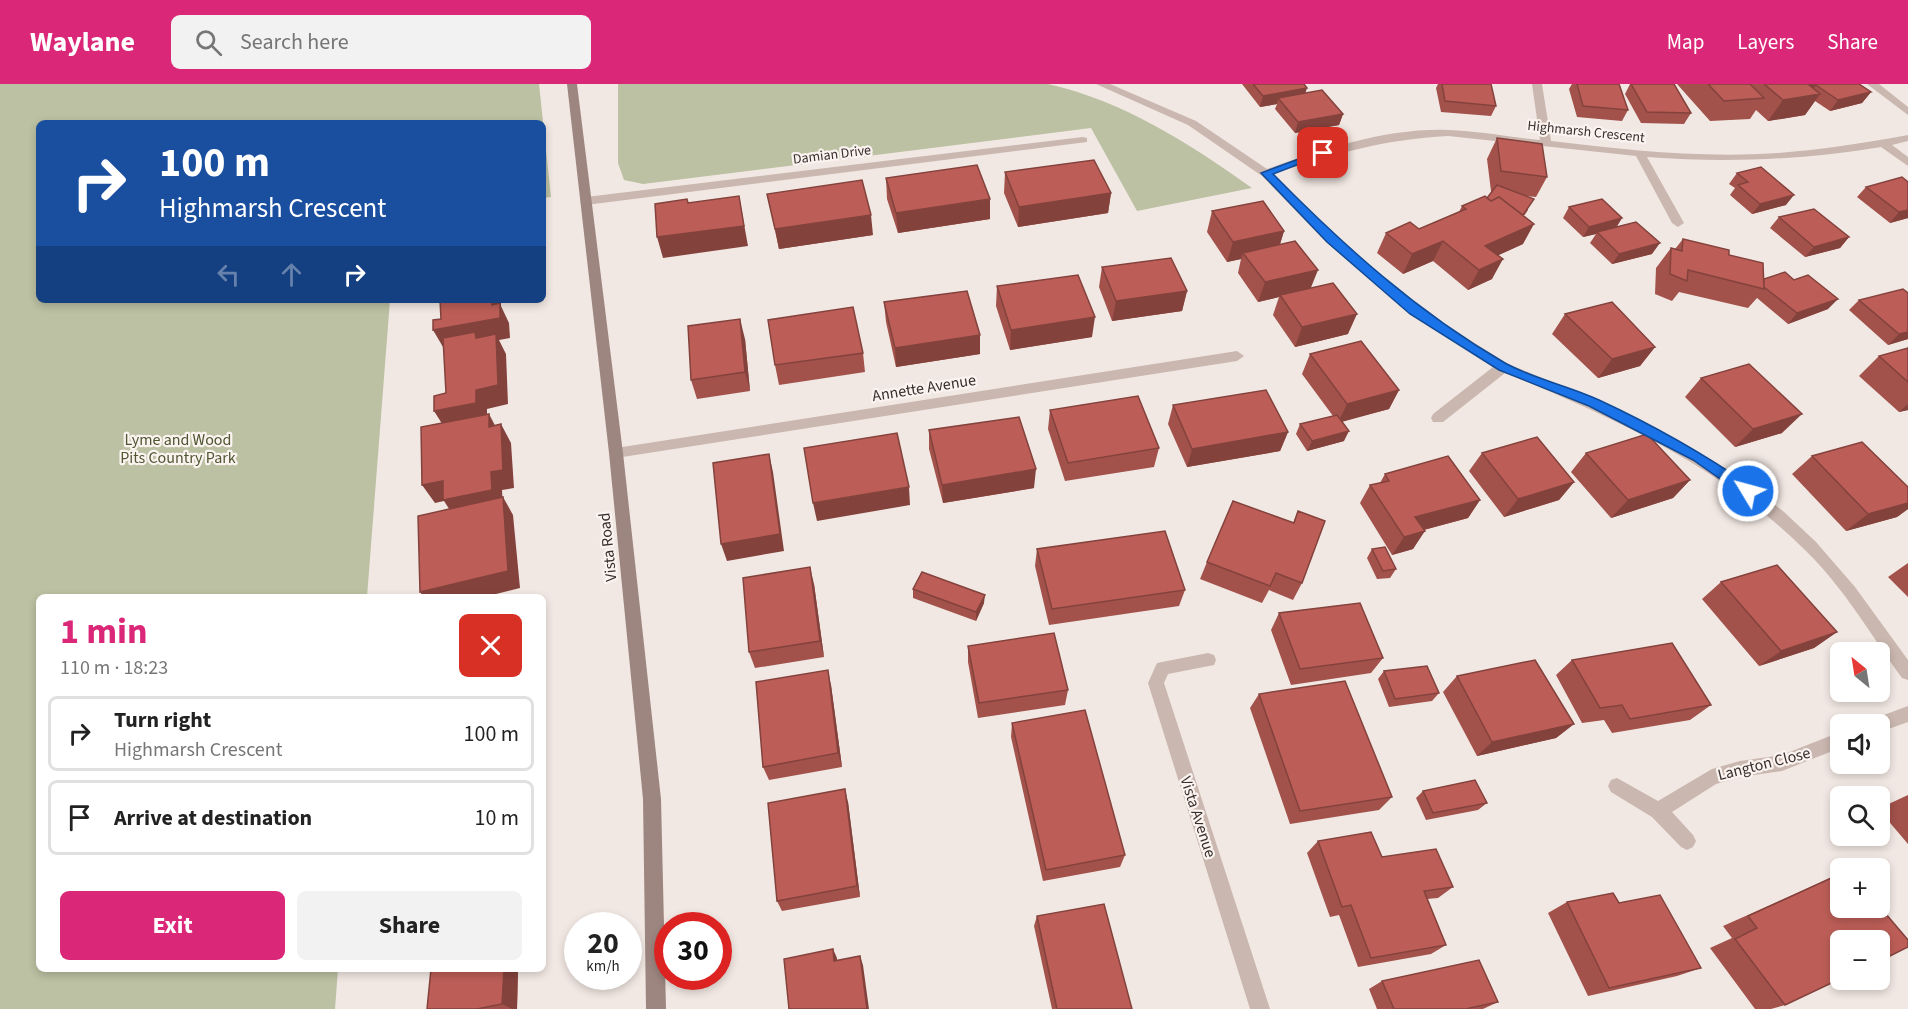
<!DOCTYPE html>
<meta charset="utf-8">
<style>
body{margin:0;font-family:"Source Sans 3",sans-serif;background:#f2f2f2;color:#222;height:100vh;display:flex;flex-direction:column;font-size:22px;white-space:nowrap}
*{box-sizing:border-box;margin:0}
p{font-size:20px;color:#767676}
.icon{flex:none;width:33px;height:33px;fill:none;stroke:currentColor;stroke-width:2;stroke-linecap:round;stroke-linejoin:round}
.map{position:relative;flex:1;overflow:hidden}
.drawer{position:absolute;left:36px;top:510px;width:510px;height:378px;display:flex;flex-direction:column;background:#fff;border-radius:9px;box-shadow:0 3px 9px #0003}
.drawer>*{flex:none}
.banner{position:absolute;left:36px;top:36px;width:510px;height:183px;border-radius:9px;box-shadow:0 3px 9px #0003;background:#1a4fa0;color:#fff;overflow:hidden}
.needle{width:39px;rotate:330deg}
.fabs{position:absolute;left:1830px;top:558px;display:grid;gap:12px}
.fabs a{display:grid;place-items:center;width:60px;height:60px;border-radius:9px;background:#fff;box-shadow:0 3px 9px #0003;font-size:30px}
.speed{position:absolute;left:564px;top:828px;display:flex;gap:12px;font-size:30px;font-weight:700;text-align:center}
.speed>*{display:grid;place-content:center;width:78px;height:78px;border-radius:50%;background:#fff;box-shadow:0 3px 9px #0003;line-height:1}
.speed small{font-size:15px;font-weight:400}
.speed .limit{border:9px solid #d22;background:#fff;color:#111}
.pin{position:absolute;display:grid;place-items:center;width:51px;height:51px;color:#fff;margin:-26px;border-radius:12px;box-shadow:0 3px 9px #0006}
.me{position:absolute;width:66px;margin:-33px;rotate:307deg;stroke-linejoin:round;filter:drop-shadow(0 0 4px #0008)}
.turn{display:flex;align-items:center;gap:21px;height:126px;padding:0 24px;font-size:27px}
.turn .icon{width:78px;height:78px;stroke-width:2.5}
.turn b{display:block;font-size:42px;line-height:51px}
.lanes{display:flex;align-items:center;height:57px;padding:0 24px;background:#0003;justify-content:center;gap:30px;direction:ltr}
.lanes .off{opacity:.35}
.round{display:grid;place-items:center;flex:none;width:63px;height:63px;border-radius:9px;background:#f2f2f2}
.overview{display:flex;align-items:center;justify-content:space-between;height:102px;padding:0 24px}
h1{font-size:36px;font-weight:700;line-height:45px;color:#db2777}
.primary-button{display:flex;gap:12px;margin-top:auto;padding:12px 24px}
.primary-button a{flex:1;height:69px;border-radius:9px;background:#db2777;color:#fff;font-size:24px;font-weight:700;line-height:69px;text-align:center}
.primary-button a+a{background:#f2f2f2;color:#222}
ul{padding:0;list-style:none}
li{display:flex;align-items:center;gap:18px;height:75px;margin:0 12px 9px;padding:0 12px;border:3px solid #e0e0e0;border-radius:9px}
li div{flex:1}
li b{display:block;font-size:22px}
li em{font-style:normal}
header{display:flex;align-items:center;gap:36px;box-sizing:border-box;height:84px;padding:0 30px;background:#db2777;color:#fff}
header strong{font-size:28px}
nav{display:flex;gap:33px;margin-inline-start:auto;font-size:21px}
.search{width:420px;height:54px;background:#f2f2f2;display:flex;align-items:center;gap:15px;box-sizing:border-box;padding:0 21px;border-radius:9px;color:#767676;font-size:22px}
.map>svg:first-child{display:block}
.green{fill:#bcc1a3}
.lines{fill:none;stroke-linecap:round;stroke-linejoin:round}
.street{fill:#cab7af;fill-rule:evenodd}
.secondary{fill:#9e8680;fill-rule:evenodd}
.wall{fill:#a2514b}
.shaded-wall{fill:#84423d}
.building{fill:#bc5e57;stroke:#84423d;stroke-width:1.5}
.route{fill:#1a73e8;stroke:#114b97;stroke-width:1.5}
.labels{text-anchor:middle;dominant-baseline:central;stroke-width:4.5;stroke-linejoin:round;paint-order:stroke}
.far-street-label{font-size:14px;fill:#392e2c;stroke:#faf3ef}
.street-label{font-size:16px;fill:#392e2c;stroke:#faf3ef}
.park-label{font-size:16px;fill:#4f5632;stroke:#faf3ef}
</style>
<header>
<strong>Waylane</strong>
<div class="search"><svg class="icon" aria-label="search" viewBox="0 0 24 24"><circle cx="10" cy="10" r="6"/><path d="M15 15l6 6"/></svg>Search here</div>
<nav><a>Map</a><a>Layers</a><a>Share</a></nav>
</header>
<div class="map">
<svg width="1908" height="925" viewBox="0 0 1908 925">
<rect width="100%" height="100%" fill="#f2e8e3"/>
<path class="green" d="M0,0H539L551,113L543,114V39H39V216H390L367,513H39V885H338L335,925H0Z
M618,0H1048C1124,17 1190,60 1252,104L1137,127L1091,44L643,100L624,96L618,79Z"/>
<g class="lines">
<path class="street" d="M1096,0H1110L1196,37L1267,85C1325,65 1386,44 1448,46C1478,47 1510,53 1540,56L1532,0H1542L1551,57C1619,65 1689,73 1758,70C1808,68 1858,60 1908,51V57L1892,61L1908,73V82L1881,63C1803,76 1726,79 1647,73L1684,139L1678,143L1672,139L1636,72L1448,52C1387,55 1331,70 1274,90L1334,152L1419,224L1508,280L1591,314L1672,353L1747,400L1783,427L1816,458L1855,503L1908,576V596L1902,594C1871,551 1844,504 1806,467C1722,383 1613,333 1505,289L1443,338H1433L1431,334L1433,330L1493,283L1411,230L1326,158L1262,92L1188,41Z
M1867,0H1879L1908,23V31Z
M1083,53L1087,54V58L586,121L580,117L586,113Z
M1237,267L1244,272L1237,277L616,374L609,369L616,364Z
M1208,569L1214,571L1216,576L1214,581L1168,590L1164,599L1270,925H1250L1148,599L1157,579Z
M1908,622V638L1880,648V640H1871L1873,635Z
M1840,648V664L1782,687L1740,693L1716,700L1672,728L1693,751L1696,757L1693,763L1687,766L1681,763L1652,733L1611,708L1608,702L1611,696L1617,694L1658,717L1712,685L1740,677L1782,671Z"/>
<path class="secondary" d="M567,0H577L623,369L661,715L666,925H646L643,715L609,369Z"/>
</g>
<path class="wall" d="M1242,0H1304L1305,9L1343,30L1339,41L1295,49L1275,25L1277,20L1260,23Z
M1438,0H1491L1496,22L1491,32L1441,28L1436,4Z
M1572,0H1619L1628,26L1622,37L1577,33L1569,5Z
M1630,0H1674L1691,29L1684,40L1641,39L1625,10Z
M1677,0H1859L1871,8L1862,19L1830,27L1815,17L1805,31L1768,37L1756,26L1750,35L1710,37Z
M1497,54L1547,93L1536,113L1525,112L1528,126L1524,132L1523,160L1498,171L1492,195L1468,206L1433,177L1403,190L1377,169L1386,149L1419,145L1459,128L1462,122L1487,114L1492,107H1491L1487,75Z
M1005,88L1111,109L1108,129L1018,143L1004,109Z
M1737,89L1786,121L1752,130L1730,111L1735,104L1729,100Z
M886,94L990,135L898,149L887,115Z
M1908,98V134L1890,139L1857,113L1866,103Z
M767,110L873,151L779,165Z
M1569,123L1622,134L1616,143L1652,170L1612,180L1590,159L1596,150L1583,153L1563,134Z
M1212,127L1284,147L1280,160L1311,204L1348,250L1295,263L1273,231L1279,213L1258,218L1238,189L1241,175L1227,178L1207,148Z
M1779,133L1849,153L1840,164L1805,173L1770,144Z
M1683,155L1729,171L1764,195L1828,225L1788,240L1757,214L1748,224L1679,208L1672,217L1655,210L1656,184L1671,164L1675,165Z
M1102,183L1187,207L1182,227L1112,237L1099,203Z
M997,202L1092,253L1010,266L996,222Z
M1908,208V255L1888,261L1849,226L1859,216Z
M884,218L980,270L896,283L886,238Z
M1565,230L1655,263L1640,282L1598,294L1552,250Z
M745,255L750,307L697,315L691,296Z
M1908,264V326L1899,328L1859,292L1879,272Z
M863,269L865,288L779,301L775,281Z
M1310,270L1399,306L1389,325L1342,337L1344,357L1307,367L1296,350L1300,340L1333,332L1302,290Z
M1701,294L1782,349L1735,363L1685,313Z
M1173,321L1288,348L1280,367L1187,383L1168,340Z
M1050,326L1159,364L1154,383L1065,397L1048,345Z
M929,346L1034,404L943,419L929,365Z
M1482,369L1574,398L1559,416L1504,433L1469,387Z
M1586,369L1690,396L1673,414L1611,434L1571,388Z
M1812,372L1908,403V425L1897,433L1846,447L1792,390Z
M1385,390L1480,416L1468,434L1424,446L1413,465L1392,471L1360,419L1370,401L1380,399Z
M1298,427L1302,499L1293,516L1269,506L1262,519L1200,495L1207,478L1293,439Z
M1037,465L1185,506L1179,522L1049,541L1035,482Z
M1372,465L1396,485L1390,494L1377,495L1367,474Z
M1908,479V513L1888,493Z
M1721,498L1837,548L1814,564L1759,582L1702,515Z
M814,500L824,573L755,584L749,568Z
M913,505L984,519L976,537L913,514Z
M1279,529L1383,574L1371,589L1291,601L1271,546Z
M968,562L1068,606L1065,621L978,634L968,578Z
M1572,576L1711,621L1690,636L1612,649L1604,636L1582,639L1556,591Z
M1384,587L1439,609L1432,617L1389,623L1378,595Z
M1457,592L1574,640L1556,654L1477,672L1443,608Z
M831,601L842,683L769,696L763,683Z
M1259,610L1392,713L1379,726L1290,740L1250,624Z
M1012,639L1125,771L1120,783L1043,797L1011,653Z
M1423,707L1487,719L1478,726L1426,736L1416,714Z
M1908,711V760L1880,727V724Z
M848,718L860,813L782,827L777,817Z
M1318,757L1382,773L1453,803L1438,814L1427,815L1446,861L1431,870L1358,883L1339,831L1330,833L1307,769Z
M1840,790L1785,921L1771,925H1755L1710,864L1732,854L1723,842Z
M1567,818L1701,884L1677,892L1588,912L1548,829Z
M1037,832L1132,925H1052L1034,842Z
M518,885L517,925H427Z
M1382,897L1498,918L1483,925H1377L1369,905Z"/>
<path class="shaded-wall" d="M1807,0H1817L1808,12L1820,10L1805,31L1768,37L1783,16Z
M1307,4L1304,14H1278L1277,20L1260,23L1263,12Z
M1871,8L1862,19L1830,27L1838,16Z
M1343,30L1339,41L1295,49L1298,38Z
M1111,109L1108,129L1018,143L1019,123Z
M1794,111L1786,121L1752,130L1760,120Z
M739,112L748,162L663,174L657,153Z
M990,115V135L898,149L896,129Z
M1908,126V134L1890,139L1899,128Z
M871,131L873,151L779,165L775,145Z
M1622,134L1616,144L1597,148L1596,150L1583,153L1589,143Z
M1534,140L1523,160L1475,182L1485,162Z
M1284,147L1278,167L1243,169L1241,175L1227,178L1233,158Z
M1849,153L1840,164L1805,173L1814,163Z
M1443,157L1433,177L1403,190L1412,170Z
M1660,159L1652,170L1612,180L1619,170Z
M1503,175L1492,195L1468,206L1479,186Z
M1318,186L1310,206L1280,211L1279,213L1258,218L1265,198Z
M1187,207L1182,227L1112,237L1116,217Z
M1838,215L1828,225L1788,240L1797,229Z
M492,216H501V222L509,239L510,254L499,256L506,270L508,320L487,325V338L446,346L434,327L476,319L433,246L492,221Z
M1357,230L1348,250L1295,263L1302,243Z
M1095,233L1092,253L1010,266L1011,246Z
M740,235L745,255L750,307L745,288Z
M1908,248V255L1888,261L1899,250Z
M980,251V270L896,283L895,264Z
M1655,263L1640,282L1598,294L1612,275Z
M1399,306L1389,325L1338,339L1347,320Z
M1908,320V326L1899,328Z
M489,330L499,349L489,343Z
M1802,330L1782,349L1735,363L1753,345Z
M501,340L511,359L514,404L502,406L503,424L455,434L444,417L435,419L422,401L491,388Z
M1349,347L1344,357L1307,367L1312,357Z
M1288,348L1280,367L1187,383L1192,365Z
M769,370L773,388L784,467L727,477L721,460Z
M1036,385L1034,404L943,419L942,401Z
M1690,396L1673,414L1611,434L1628,416Z
M1574,398L1559,416L1504,433L1518,415Z
M909,403L910,421L817,437L813,419Z
M503,413L513,431L520,504L484,513H424L420,508Z
M1480,416L1468,434L1404,451L1415,433Z
M1908,419V425L1897,433L1846,447L1868,430Z
M1425,447L1413,465L1392,471L1404,453Z
M810,483L814,500L824,573L820,557Z
M985,511L984,519L976,537V528Z
M1837,548L1814,564L1759,582L1781,567Z
M828,586L831,601L842,683L838,669Z
M1574,640L1556,654L1477,672L1492,658Z
M845,705L848,718L860,813L857,802Z
M833,865L837,874V886L834,877Z
M860,872L863,881L869,925H867Z
M504,885H518L517,925H512L502,920Z"/>
<path class="building" d="M1253,0H1304L1307,4L1263,12Z
M1442,0H1491L1496,22L1445,17Z
M1577,0H1619L1628,26L1583,22Z
M1631,0H1674L1691,29L1647,28Z
M1708,0H1750L1764,14L1724,17Z
M1764,0H1808L1820,10L1783,16Z
M1817,0H1859L1871,8L1838,16L1816,1Z
M1322,6L1343,30L1298,38L1278,14Z
M1497,54L1542,60L1547,93L1501,87Z
M1094,76L1111,109L1019,123L1005,88Z
M977,81L990,115L896,129L886,94Z
M1761,83L1794,111L1760,120L1738,101L1748,98L1737,89Z
M1902,93L1908,98V126L1899,128L1866,103Z
M862,96L871,131L775,145L767,110Z
M1497,101L1534,115L1523,131L1499,113L1491,117L1487,114Z
M739,112L744,142L657,153L655,120L687,115L688,119Z
M1485,112L1491,117L1499,113L1534,140L1485,162L1503,175L1479,186L1443,157L1412,170L1386,149L1410,138L1419,145L1466,125L1462,122Z
M1602,115L1622,134L1589,143L1569,123Z
M1263,117L1284,147L1233,158L1212,127Z
M1814,125L1849,153L1814,163L1779,133Z
M1636,138L1660,159L1619,170L1597,148Z
M1683,155L1729,166V171L1763,179L1764,205L1688,186L1687,197L1670,190L1671,164L1682,167Z
M1295,157L1318,186L1265,198L1243,169Z
M1171,174L1187,207L1116,217L1102,183Z
M1785,188L1794,196L1808,191L1838,215L1797,229L1764,203V195Z
M1078,191L1095,233L1011,246L997,202Z
M1333,199L1357,230L1302,243L1280,211Z
M1903,205L1908,209V248L1899,250L1859,216Z
M967,207L980,251L895,264L884,218Z
M440,216H492V221L500,219V234L433,246V236L441,235Z
M1612,218L1655,263L1612,275L1565,230Z
M853,223L863,269L775,281L768,236Z
M740,235L745,288L691,296L688,242Z
M475,248L476,254L496,250L498,301L476,306V319L434,327V312L446,309L443,254Z
M1361,257L1399,306L1347,320L1310,270Z
M1908,264V298L1879,272Z
M1749,280L1802,330L1753,345L1701,294Z
M1266,306L1288,348L1192,365L1173,321Z
M1138,312L1159,364L1068,379L1050,326Z
M489,330V343L501,340L503,386L491,388L492,406L443,416V397L422,401L421,343Z
M1337,331L1349,347L1312,357L1300,340Z
M1019,333L1036,385L942,401L929,346Z
M897,349L909,403L813,419L804,364Z
M1647,350L1690,396L1628,416L1586,369Z
M1537,353L1574,398L1518,415L1482,369Z
M1862,358L1908,403V419L1868,430L1812,372Z
M769,370L780,450L721,460L713,379Z
M1448,372L1480,416L1415,433L1425,447L1404,453L1370,401L1389,397L1385,390Z
M503,413L508,487L420,508L418,432Z
M1233,417L1294,439L1298,427L1325,437L1302,499L1276,489L1270,502L1207,478Z
M1165,447L1185,506L1052,525L1037,465Z
M1385,463L1396,485L1383,487L1372,465Z
M1777,481L1837,548L1781,567L1721,498Z
M810,483L820,557L749,568L743,494Z
M922,488L985,511L976,528L913,505Z
M1360,519L1383,574L1300,585L1279,529Z
M1054,549L1068,606L979,619L968,562Z
M1672,559L1711,621L1630,635L1622,621L1600,624L1572,576Z
M1535,576L1574,640L1492,658L1457,592Z
M1427,582L1439,609L1395,615L1384,587Z
M828,586L838,669L763,683L756,598Z
M1345,597L1392,713L1300,727L1259,610Z
M1085,626L1125,771L1046,786L1012,639Z
M1475,696L1487,719L1433,729L1423,707Z
M845,705L857,802L777,817L768,719Z
M1371,748L1382,773L1436,765L1453,803L1424,807L1446,861L1371,874L1351,821L1342,823L1318,757Z
M1840,790V824H1880V823L1908,856V863L1880,877V856H1840V895L1785,921L1735,855L1757,844L1748,832Z
M1613,809L1619,819L1660,811L1701,884L1609,904L1567,818Z
M1104,820L1132,925H1057L1037,832Z
M833,865L834,877L860,872L867,925H789L784,875Z
M1479,876L1498,918L1469,924V925H1394L1382,897Z
M431,885H504L502,920L477,925H427Z"/>
<path class="route" d="M1320,67L1328,69L1273,90C1344,162 1417,228 1505,279C1534,295 1569,302 1599,316C1653,341 1704,370 1752,403V411H1743L1693,376L1589,322L1499,286L1410,230L1327,158L1261,89Z"/>
<g class="labels">
<g class="far-street-label">
<text transform="translate(1586 48) rotate(6)">Highmarsh Crescent</text>
<text transform="translate(832 71) rotate(-7)">Damian Drive</text>
</g>
<g class="street-label">
<text transform="translate(924 304) rotate(-9)">Annette Avenue</text>
<text transform="translate(608 463) rotate(-96)">Vista Road</text>
<text transform="translate(1764 680) rotate(-14)">Langton Close</text>
<text transform="translate(1198 733) rotate(72)">Vista Avenue</text>
</g>
<g class="park-label">
<text x="178" y="356">Lyme and Wood<tspan x="178" dy="18">Pits Country Park</tspan></text>
</g>
</g>
</svg>
<div class="fabs">
<a><svg class="needle" viewBox="-14 -14 28 28"><path d="M0-13l5 13h-10z" fill="#e53935"/><path d="M0 13l5-13h-10z" fill="#767676"/></svg></a>
<a><svg class="icon" aria-label="sound" viewBox="0 0 24 24"><path d="M4 9h4l5-4v14l-5-4H4zM17 9q2 3 0 6"/></svg></a>
<a><svg class="icon" aria-label="search" viewBox="0 0 24 24"><circle cx="10" cy="10" r="6"/><path d="M15 15l6 6"/></svg></a>
<a>+</a>
<a>−</a>
</div>
<div class="speed"><div>20<small>km/h</small></div><div class="limit">30</div></div>
<div class="pin" style="left:1323px;top:69px;background:#d93025"><svg class="icon" aria-label="arrive" viewBox="0 0 24 24"><path d="M6 21V4h12l-3 4 3 4H6"/></svg></div>
<svg class="me" style="left:1748px;top:407px" viewBox="-20 -20 40 40"><circle r="17" fill="#1a73e8" stroke="#fff" stroke-width="3"/><path d="M0-11L8 9 0 5-8 9z" fill="#fff"/></svg>
<div class="banner">
<div class="turn"><svg class="icon" aria-label="right" viewBox="0 0 24 24"><path d="M7 20v-9h11M14 6l5 5-5 5"/></svg><div><b>100 m</b>Highmarsh Crescent</div></div>
<div class="lanes"><svg class="icon off" aria-label="left" viewBox="0 0 24 24"><path d="M17 20v-9H6M10 6l-5 5 5 5"/></svg><svg class="icon off" aria-label="ahead" viewBox="0 0 24 24"><path d="M12 20V5M6 11l6-6 6 6"/></svg><svg class="icon" aria-label="right" viewBox="0 0 24 24"><path d="M7 20v-9h11M14 6l5 5-5 5"/></svg></div>
</div>
<section class="drawer">
<div class="overview"><div><h1>1 min</h1><p>110 m · 18:23</p></div><a class="round" style="background:#d93025;color:#fff"><svg class="icon" aria-label="close" viewBox="0 0 24 24"><path d="M6 6l12 12M18 6L6 18"/></svg></a></div>
<ul>
<li><svg class="icon" aria-label="right" viewBox="0 0 24 24"><path d="M7 20v-9h11M14 6l5 5-5 5"/></svg><div><b>Turn right</b><p>Highmarsh Crescent</p></div><em>100 m</em></li>
<li><svg class="icon" aria-label="arrive" viewBox="0 0 24 24"><path d="M6 21V4h12l-3 4 3 4H6"/></svg><div><b>Arrive at destination</b></div><em>10 m</em></li>
</ul>
<div class="primary-button"><a>Exit</a><a>Share</a></div>
</section>
</div>
